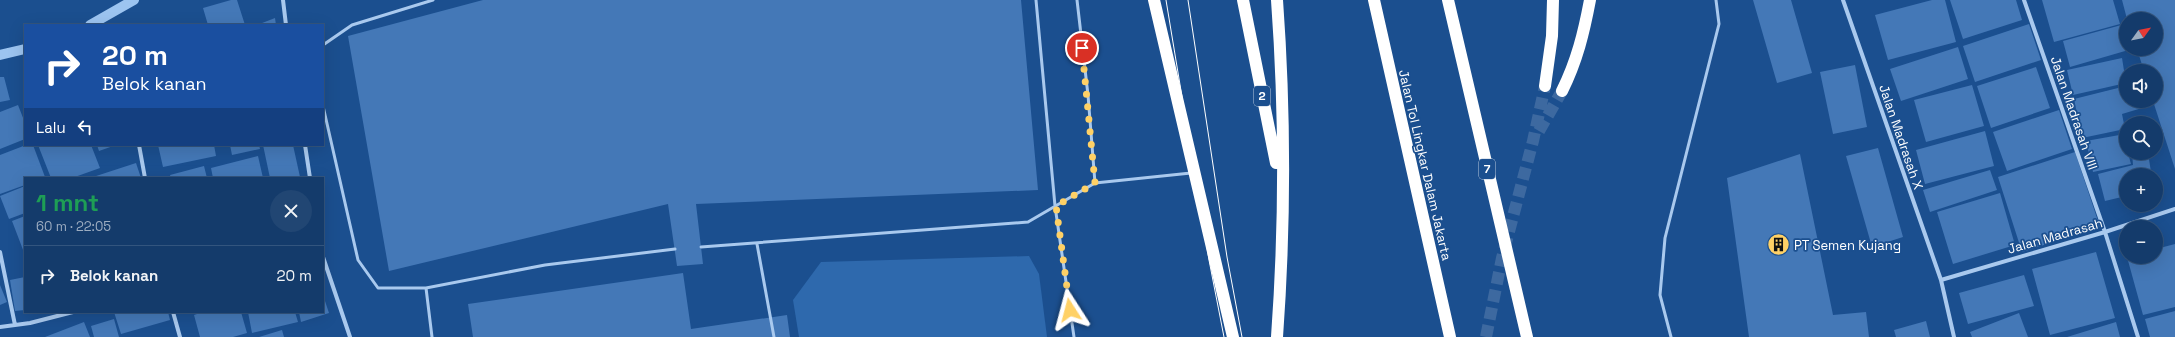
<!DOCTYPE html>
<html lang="id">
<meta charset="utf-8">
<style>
body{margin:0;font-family:"Space Grotesk",sans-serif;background:#214673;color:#f1f3f6;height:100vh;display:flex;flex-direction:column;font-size:15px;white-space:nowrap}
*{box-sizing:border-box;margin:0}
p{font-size:13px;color:#9dadc1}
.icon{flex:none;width:22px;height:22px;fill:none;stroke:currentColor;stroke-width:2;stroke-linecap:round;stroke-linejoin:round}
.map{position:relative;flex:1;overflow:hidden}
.drawer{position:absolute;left:24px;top:177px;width:300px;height:136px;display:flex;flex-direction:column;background:#143b6b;border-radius:0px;box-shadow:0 4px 16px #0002,0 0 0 1px #33557e}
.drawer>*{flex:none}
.guide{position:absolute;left:24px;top:24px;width:300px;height:122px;border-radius:0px;box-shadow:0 4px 16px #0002,0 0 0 1px #33557e;background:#1a4fa0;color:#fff;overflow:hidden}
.needle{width:26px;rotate:57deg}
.buttons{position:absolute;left:2119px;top:12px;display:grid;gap:8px}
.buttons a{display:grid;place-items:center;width:44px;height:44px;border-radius:50%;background:#143b6b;box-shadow:0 4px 16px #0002,0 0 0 1px #33557e;font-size:20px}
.pin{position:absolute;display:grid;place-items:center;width:34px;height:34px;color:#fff;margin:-17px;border:2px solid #fff;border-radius:50%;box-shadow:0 1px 4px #0007}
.me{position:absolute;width:44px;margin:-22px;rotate:351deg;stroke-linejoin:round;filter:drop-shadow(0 0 3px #0008)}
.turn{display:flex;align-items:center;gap:14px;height:84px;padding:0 12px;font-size:18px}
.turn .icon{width:52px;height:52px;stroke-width:2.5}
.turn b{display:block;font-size:28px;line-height:34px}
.then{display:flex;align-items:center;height:38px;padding:0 12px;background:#0003;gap:8px;font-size:15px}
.round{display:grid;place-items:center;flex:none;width:42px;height:42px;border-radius:21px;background:#214673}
.headline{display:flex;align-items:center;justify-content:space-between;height:68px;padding:0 12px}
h1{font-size:24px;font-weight:700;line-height:30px;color:#1e9e55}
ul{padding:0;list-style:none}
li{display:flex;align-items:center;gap:12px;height:60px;padding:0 12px;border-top:1px solid #33557e}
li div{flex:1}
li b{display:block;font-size:15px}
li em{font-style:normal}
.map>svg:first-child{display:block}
.green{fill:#2e69ad}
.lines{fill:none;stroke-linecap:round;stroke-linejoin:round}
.stream{stroke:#9cc4f0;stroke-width:10}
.building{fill:#4478b7}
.highway-tunnel{stroke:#3d69a0;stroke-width:12;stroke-dasharray:12 6;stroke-linecap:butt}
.lane{stroke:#a9c9ee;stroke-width:3}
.street{stroke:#a9c9ee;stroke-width:4}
.highway{stroke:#fff;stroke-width:12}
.tram{stroke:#fff;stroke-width:1}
.route{stroke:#ffd166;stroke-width:7;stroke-dasharray:0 12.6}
.labels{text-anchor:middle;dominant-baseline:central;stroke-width:3.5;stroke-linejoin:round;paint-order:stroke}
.shield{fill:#1b4f8f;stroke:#bbcadd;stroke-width:1}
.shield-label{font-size:12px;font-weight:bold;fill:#fff}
.street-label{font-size:13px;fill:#fff;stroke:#1b4f8f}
.poi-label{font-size:13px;fill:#fff;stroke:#1b4f8f;text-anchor:start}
</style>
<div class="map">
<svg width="2175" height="337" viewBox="0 0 2175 337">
<rect width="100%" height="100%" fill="#1b4f8f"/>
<path class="green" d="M1029,256L1039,274L1047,337H799L793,300L821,262Z"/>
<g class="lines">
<path class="stream" d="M90,25L134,0
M0,55L25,49"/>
</g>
<path class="building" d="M231,0H237L245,25H208L203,8Z
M483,0H1021L1038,190L696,204L703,264L677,266L668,204L389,271L348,36Z
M1753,0H1791L1812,73L1777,83Z
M1932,0H1945L1956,42L1888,60L1875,15Z
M1950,0H2016L2022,20L1963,39Z
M2042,0H2113L2120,24L2054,42Z
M2122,0H2175V169L2153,101H2156V71H2144L2137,49H2156V19H2127Z
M275,18L276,25H257Z
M2029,24L2041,60L1975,82L1963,46Z
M2125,24L2126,49H2132L2070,67L2063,41Z
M1958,47L1968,79L1901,101L1890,69Z
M2122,58L2126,83L2073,95L2067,70Z
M1855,65L1867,127L1833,134L1820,72Z
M2036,67L2050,108L1991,128L1977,86Z
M0,77H4L10,100L0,102Z
M1972,85L1984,126L1926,142L1914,100Z
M2126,86V101H2140L2142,108L2122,114L2125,129L2082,138L2074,99Z
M18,105L25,123V139L0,149V112Z
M2059,110L2072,149L2007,171L1993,132Z
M1985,131L1994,166L1925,184L1916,150Z
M2125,134L2126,153H2128L2131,164L2093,172L2086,141Z
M26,145H33L45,177L25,178V185L0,194V155Z
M38,145H91L100,168L72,178H51Z
M97,145H116L99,151Z
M158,145H214L216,156L163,167Z
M230,145H259L260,149L232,155Z
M263,145H293L300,177L270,178Z
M1878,148L1903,237L1872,247L1846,156Z
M2075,152L2100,227L2022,252L1998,177Z
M2132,153H2148L2151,172L2126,175V196L2105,201L2098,174L2133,165Z
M1800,154L1833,315L1866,312L1869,337H1749L1727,178Z
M258,156L263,178H213L211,168Z
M136,163L141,178H90Z
M204,166L207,178H171L170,175Z
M1990,170L1997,190L1930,212L1923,190Z
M25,186V213L9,219L0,196Z
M2000,193L2015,245L1953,264L1937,212Z
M25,216V255L12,221Z
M2175,244V307L2143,315L2127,257H2156V249Z
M2096,252L2115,318L2050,335L2032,269Z
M683,273L691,329L787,315L790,337H473L468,304Z
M2024,275L2034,306L1968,324L1959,293Z
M25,277V310L15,311L10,280Z
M0,285L7,302L0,305Z
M323,295L329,313L301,322L299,312H323Z
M2175,311V337H2150L2145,319Z
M114,312H168L170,320L121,334Z
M203,312H241L247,333L233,337H200L194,315Z
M248,312H295L298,322L252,333Z
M2019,313L2028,337H1972L1970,332Z
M114,319L119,337H94L91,326Z
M1926,321L1930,337H1896L1894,330Z
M84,322L90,337H45Z
M2116,322L2120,337H2067Z
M282,330L284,337H259Z"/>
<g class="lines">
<path class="highway-tunnel" d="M1539,131L1562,91
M1486,337L1502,258L1533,141L1545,86"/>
<path class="lane" d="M1036,0L1055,206L1074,337
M1077,0L1088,95L1095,183
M323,45L352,25L433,0
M323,106L358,260L378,288H426L545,265L675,249
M757,244L774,337
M701,247L1028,222L1095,183L1191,173
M426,288L432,337
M1671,337L1660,295L1665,238L1719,24L1716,0"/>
<path class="street" d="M283,0L286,25
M1843,0L1941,280L1954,337
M2024,0L2105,232L2138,337
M139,145L145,178
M305,145L310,178
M0,252L15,325
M323,257L350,337
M1941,280L2105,232L2175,209
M173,312L180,337
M0,327L30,323L73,312"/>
<path class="highway" d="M1154,0L1233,337
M1243,0L1276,163
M1277,0C1285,110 1285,227 1277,337
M1374,0L1450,337
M1448,0L1527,337
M1545,86L1552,36L1553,0
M1562,91C1577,61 1584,32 1590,0"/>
<path class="tram" d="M1166,0L1209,260L1224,337
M1188,0L1227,257L1242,337"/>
</g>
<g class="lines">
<path class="route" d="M1070,310L1056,206L1095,183L1082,48"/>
</g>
<defs>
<symbol id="building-disc" viewBox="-11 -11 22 22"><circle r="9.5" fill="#ffd166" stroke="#1b4f8f"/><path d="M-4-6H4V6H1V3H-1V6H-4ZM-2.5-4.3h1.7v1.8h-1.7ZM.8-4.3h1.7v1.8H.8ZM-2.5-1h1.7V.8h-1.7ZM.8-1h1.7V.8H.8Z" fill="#111"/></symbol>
</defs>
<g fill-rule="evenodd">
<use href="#building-disc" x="1766" y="232" width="25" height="25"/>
</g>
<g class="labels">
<g class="shield">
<rect x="1254" y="86" width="16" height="20" rx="3"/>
<rect x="1479" y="159" width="16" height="20" rx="3"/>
</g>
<g class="shield-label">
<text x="1262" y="96">2</text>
<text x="1487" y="169">7</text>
</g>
<g class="street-label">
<text transform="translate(2074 113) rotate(71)">Jalan Madrasah VIII</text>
<text transform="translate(1901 137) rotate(71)">Jalan Madrasah X</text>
<text transform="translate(1425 165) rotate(77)">Jalan Tol Lingkar Dalam Jakarta</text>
<text transform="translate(2055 236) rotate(-16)">Jalan Madrasah</text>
</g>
<g class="poi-label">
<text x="1794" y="245">PT Semen Kujang</text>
</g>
</g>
</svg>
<div class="buttons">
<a><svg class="needle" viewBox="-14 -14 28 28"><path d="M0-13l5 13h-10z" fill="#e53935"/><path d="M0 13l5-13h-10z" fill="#9dadc1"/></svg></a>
<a><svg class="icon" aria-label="sound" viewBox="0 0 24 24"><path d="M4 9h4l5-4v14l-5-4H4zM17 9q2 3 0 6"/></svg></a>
<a><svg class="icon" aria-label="search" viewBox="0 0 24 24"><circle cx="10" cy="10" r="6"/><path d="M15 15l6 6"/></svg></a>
<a>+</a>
<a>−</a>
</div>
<div class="pin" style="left:1082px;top:48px;background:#d93025"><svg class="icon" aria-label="arrive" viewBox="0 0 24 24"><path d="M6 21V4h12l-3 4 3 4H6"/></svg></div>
<svg class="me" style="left:1070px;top:310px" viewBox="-20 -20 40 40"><path d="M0-17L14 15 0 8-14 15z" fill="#ffd166" stroke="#fff" stroke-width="4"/></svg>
<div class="guide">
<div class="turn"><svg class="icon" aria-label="right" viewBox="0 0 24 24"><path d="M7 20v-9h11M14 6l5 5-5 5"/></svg><div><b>20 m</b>Belok kanan</div></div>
<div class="then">Lalu<svg class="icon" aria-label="left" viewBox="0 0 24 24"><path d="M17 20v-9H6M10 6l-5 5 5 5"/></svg></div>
</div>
<section class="drawer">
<div class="headline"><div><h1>1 mnt</h1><p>60 m · 22:05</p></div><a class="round"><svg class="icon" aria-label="close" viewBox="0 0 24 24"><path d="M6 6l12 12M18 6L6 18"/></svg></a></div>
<ul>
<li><svg class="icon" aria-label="right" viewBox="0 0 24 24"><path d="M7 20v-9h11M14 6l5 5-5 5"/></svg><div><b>Belok kanan</b></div><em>20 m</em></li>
</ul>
</section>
</div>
